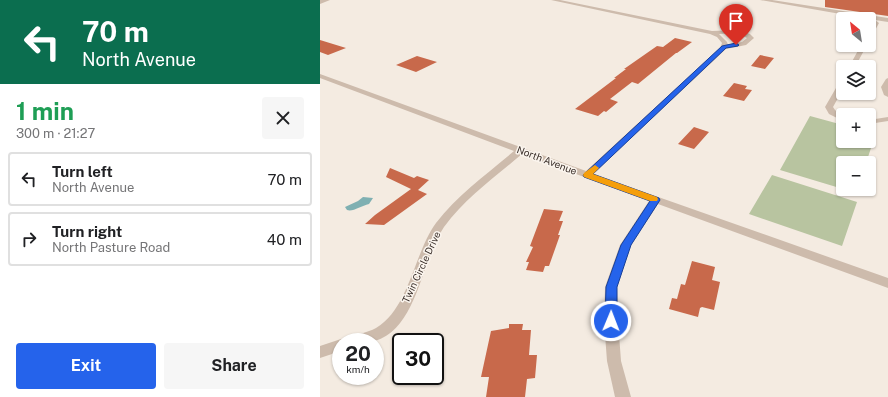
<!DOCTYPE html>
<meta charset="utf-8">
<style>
body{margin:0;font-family:"Public Sans",sans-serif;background:#f6f6f6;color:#202124;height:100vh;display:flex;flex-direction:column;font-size:15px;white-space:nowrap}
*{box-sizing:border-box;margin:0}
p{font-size:13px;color:#757577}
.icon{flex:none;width:22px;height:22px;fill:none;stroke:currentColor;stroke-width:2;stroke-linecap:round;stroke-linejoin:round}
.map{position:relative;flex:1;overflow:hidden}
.panel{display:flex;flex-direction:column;background:#fff;width:320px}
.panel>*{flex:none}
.banner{background:#0b6e4f;color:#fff;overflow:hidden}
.needle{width:26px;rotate:330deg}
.controls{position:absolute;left:516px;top:12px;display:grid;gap:8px}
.controls a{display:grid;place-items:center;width:40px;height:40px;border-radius:4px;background:#fff;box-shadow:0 1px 3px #0004;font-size:20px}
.speed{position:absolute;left:12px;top:333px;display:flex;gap:8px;font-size:20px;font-weight:700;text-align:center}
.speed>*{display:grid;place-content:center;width:52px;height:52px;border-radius:50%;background:#fff;box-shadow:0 1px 3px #0004;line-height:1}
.speed small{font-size:10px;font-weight:400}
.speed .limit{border:2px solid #111;border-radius:6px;background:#fff;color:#111}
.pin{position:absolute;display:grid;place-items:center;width:34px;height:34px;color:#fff;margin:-41px -17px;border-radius:50% 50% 50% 0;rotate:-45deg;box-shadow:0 0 4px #0007}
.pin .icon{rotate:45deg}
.me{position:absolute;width:44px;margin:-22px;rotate:1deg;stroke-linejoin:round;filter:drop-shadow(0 0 3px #0008)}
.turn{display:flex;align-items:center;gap:14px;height:84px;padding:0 16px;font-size:18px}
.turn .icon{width:52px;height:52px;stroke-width:2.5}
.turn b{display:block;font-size:28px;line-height:34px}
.round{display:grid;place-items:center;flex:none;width:42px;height:42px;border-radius:4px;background:#f6f6f6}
.summary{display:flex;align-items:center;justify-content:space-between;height:68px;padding:0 16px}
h1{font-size:24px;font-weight:700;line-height:30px;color:#1e9e55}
.primary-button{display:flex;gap:8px;margin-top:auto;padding:8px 16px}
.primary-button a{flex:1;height:46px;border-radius:4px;background:#2563eb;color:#fff;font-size:16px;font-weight:700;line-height:46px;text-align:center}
.primary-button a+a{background:#f6f6f6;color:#202124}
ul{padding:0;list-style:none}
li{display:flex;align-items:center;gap:12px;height:54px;margin:0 8px 6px;padding:0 8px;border:2px solid #e0e0e0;border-radius:4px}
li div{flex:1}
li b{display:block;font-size:15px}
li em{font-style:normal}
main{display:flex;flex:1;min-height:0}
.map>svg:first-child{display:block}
.green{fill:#b8c4a0}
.water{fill:#7fb0b2}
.building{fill:#c8694b}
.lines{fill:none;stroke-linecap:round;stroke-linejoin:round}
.minor{fill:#cdbbac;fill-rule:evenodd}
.route{fill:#2563eb;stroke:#184099}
.slow{fill:#f59e0b}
.labels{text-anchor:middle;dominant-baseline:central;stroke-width:3;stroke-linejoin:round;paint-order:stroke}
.street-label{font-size:10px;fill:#3b302b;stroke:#fbf5ee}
</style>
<main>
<section class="panel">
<div class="banner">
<div class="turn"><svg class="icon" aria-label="left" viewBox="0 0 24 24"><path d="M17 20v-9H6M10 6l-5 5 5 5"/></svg><div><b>70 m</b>North Avenue</div></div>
</div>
<div class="summary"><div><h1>1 min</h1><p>300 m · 21:27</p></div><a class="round"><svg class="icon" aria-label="close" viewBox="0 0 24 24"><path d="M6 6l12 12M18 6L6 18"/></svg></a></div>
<ul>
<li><svg class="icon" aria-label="left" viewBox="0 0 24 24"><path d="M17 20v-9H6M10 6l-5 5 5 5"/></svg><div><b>Turn left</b><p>North Avenue</p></div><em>70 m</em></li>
<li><svg class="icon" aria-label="right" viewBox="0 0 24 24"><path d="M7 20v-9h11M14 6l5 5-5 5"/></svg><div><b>Turn right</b><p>North Pasture Road</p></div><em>40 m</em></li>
</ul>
<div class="primary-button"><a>Exit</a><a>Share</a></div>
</section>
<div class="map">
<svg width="568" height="397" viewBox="0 0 568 397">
<rect width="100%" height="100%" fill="#f4ebe1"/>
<path class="green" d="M490,116L523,125V141H549V131L556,133L546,163H523V189L460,170Z
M452,175L537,202L522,246L429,214Z"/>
<path class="water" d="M43,197L53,198L49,204C41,206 33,212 27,210L25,207L38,201Z"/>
<path class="building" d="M505,0H568V16L505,7Z
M355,38L372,42L357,53H356L318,84L312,82L290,99L298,102L286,112L284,111L278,116L255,109L296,78H294L306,69H304L337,46L343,47Z
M0,40L26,48L8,55L0,52Z
M440,55L454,58L445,69L431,66Z
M97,56L117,62L96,72L76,65Z
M414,83L427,86L425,89L432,90L424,101L403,96Z
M374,127L389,132L374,149L358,144Z
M70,168L94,178L97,176L109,180L98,190L107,194L64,225L45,224L55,215L91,189L66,177Z
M224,209L243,211L239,221H243L238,235H240L229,266H225L223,272L206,270L209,262H206L213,247L210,246Z
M372,261L395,267L392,280L400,282L394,310L382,307L380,308L378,317L349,309L352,298L357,299L361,284L365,285Z
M189,324H203L202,330H211L209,355H217L215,378L207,379L205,397H166L169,377H161L171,331L189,328Z"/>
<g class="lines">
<path class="minor" d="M0,0H10L0,4Z
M231,0H240L392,31L418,30L430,34L434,38L426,45L406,49L273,174L568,278V288L338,204L311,245L297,287L298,321L301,361L311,397H295L287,361L284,321L285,287L300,245L329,201L202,154C175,177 145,198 124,227C101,260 98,328 55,341C45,344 31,342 21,342V351L0,358V346L21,339L26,341L27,338C37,334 47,333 56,328C89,309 94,253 116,223C137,195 167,174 194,151L0,78V74L266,171L400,48L402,43L397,37L390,34ZM418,33L427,38L422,42L408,45L407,42L399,34Z
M440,0H452L568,18V22L555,20L559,23L552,36L549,38V31L553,23L549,19Z
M541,45H547L535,67H529Z
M568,78V97L564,95L561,87L566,79Z
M520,81H523V89L513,107L515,110L523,116V121L509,114L505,107Z
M568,117V121L549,124V120Z"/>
</g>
<path class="route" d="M416,43L419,45L418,46L406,48L273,174L339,198L340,200L311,245L297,287V321L295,325L291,326L287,325L285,321L286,287L301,245L330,201L264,177L263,175L402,46Z"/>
<path class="slow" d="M275,165L279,168L273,174L337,197L338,199L337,201H330L264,177L263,175L264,173Z"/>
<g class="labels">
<g class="street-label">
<text transform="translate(227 160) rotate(21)">North Avenue</text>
<text transform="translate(101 267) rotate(-65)">Twin Circle Drive</text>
</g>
</g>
</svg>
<div class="controls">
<a><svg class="needle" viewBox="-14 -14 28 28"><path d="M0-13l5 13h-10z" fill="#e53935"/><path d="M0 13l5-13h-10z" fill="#757577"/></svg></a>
<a><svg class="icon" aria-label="layers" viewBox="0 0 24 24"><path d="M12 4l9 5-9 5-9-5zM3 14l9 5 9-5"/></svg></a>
<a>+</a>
<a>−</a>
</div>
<div class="speed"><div>20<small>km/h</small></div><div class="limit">30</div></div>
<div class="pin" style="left:416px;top:45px;background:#d93025"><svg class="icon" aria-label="arrive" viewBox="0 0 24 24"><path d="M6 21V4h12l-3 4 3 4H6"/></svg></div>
<svg class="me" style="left:291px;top:321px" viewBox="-20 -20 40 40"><circle r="17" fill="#2563eb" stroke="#fff" stroke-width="3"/><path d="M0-11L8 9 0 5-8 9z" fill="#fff"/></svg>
</div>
</main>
